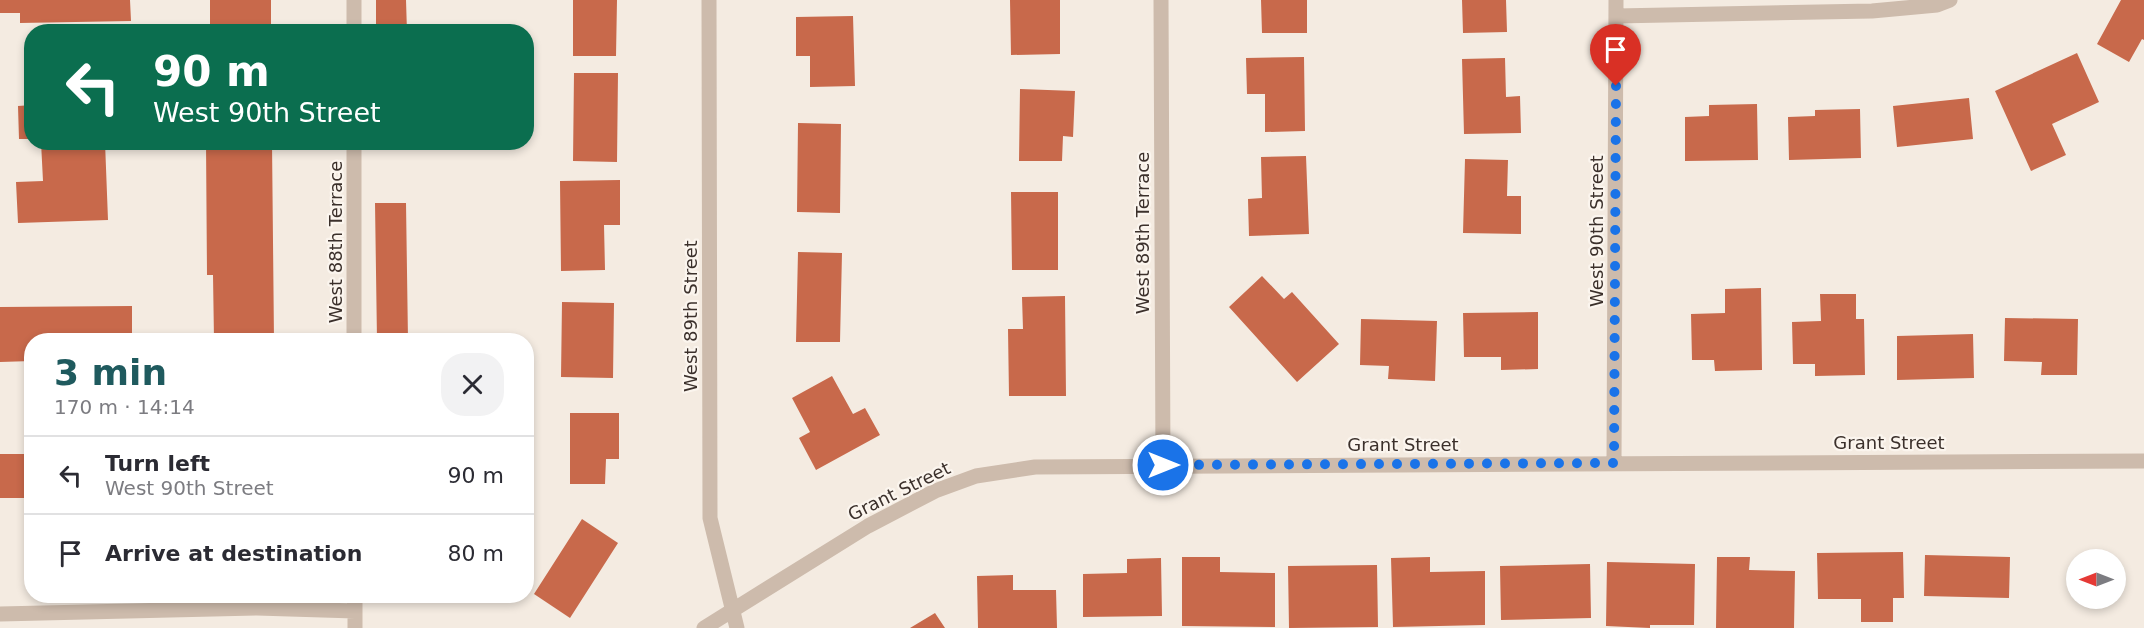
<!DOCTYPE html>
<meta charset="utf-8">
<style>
body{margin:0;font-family:"DejaVu Sans",sans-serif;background:#f2f2f3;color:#2b2b33;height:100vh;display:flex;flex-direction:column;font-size:22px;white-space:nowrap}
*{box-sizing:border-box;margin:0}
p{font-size:20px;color:#7c7c81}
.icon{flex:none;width:33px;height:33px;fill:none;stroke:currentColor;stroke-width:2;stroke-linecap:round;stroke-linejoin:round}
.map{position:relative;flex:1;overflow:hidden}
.panel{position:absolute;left:24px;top:333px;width:510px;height:270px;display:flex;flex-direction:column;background:#fff;border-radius:24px;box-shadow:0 3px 9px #0003}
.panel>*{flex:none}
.top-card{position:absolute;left:24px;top:24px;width:510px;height:126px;border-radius:24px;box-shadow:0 3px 9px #0003;background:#0b6e4f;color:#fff;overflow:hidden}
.needle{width:39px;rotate:270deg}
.buttons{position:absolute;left:2066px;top:549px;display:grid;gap:12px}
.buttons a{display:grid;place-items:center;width:60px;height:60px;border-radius:50%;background:#fff;box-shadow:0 3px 9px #0003;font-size:30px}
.pin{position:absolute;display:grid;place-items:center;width:51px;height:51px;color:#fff;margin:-62px -26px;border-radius:50% 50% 50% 0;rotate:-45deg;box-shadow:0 0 6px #0007}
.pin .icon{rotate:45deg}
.me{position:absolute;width:66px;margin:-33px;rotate:90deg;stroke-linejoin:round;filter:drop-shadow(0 0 4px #0008)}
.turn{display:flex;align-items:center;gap:21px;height:126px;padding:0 30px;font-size:27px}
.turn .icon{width:78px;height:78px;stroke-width:2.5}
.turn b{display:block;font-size:42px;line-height:51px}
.round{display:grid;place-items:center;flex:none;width:63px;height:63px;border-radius:24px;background:#f2f2f3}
.head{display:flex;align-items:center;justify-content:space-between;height:102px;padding:0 30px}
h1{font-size:36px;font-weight:700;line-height:45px;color:#1f5a5e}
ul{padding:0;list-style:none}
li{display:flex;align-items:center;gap:18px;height:78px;padding:0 30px;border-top:2px solid #e1e1e2}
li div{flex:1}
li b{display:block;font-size:22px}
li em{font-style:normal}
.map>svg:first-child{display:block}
.building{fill:#c8694b}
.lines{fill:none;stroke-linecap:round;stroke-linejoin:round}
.minor{stroke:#cdbbac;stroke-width:15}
.route{stroke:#1a73e8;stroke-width:10;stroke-dasharray:0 18}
.labels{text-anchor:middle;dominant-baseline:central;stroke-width:4.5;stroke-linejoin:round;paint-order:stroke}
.street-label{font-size:18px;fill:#3b302b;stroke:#fbf5ee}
</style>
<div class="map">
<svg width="2144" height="628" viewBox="0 0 2144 628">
<rect width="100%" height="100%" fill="#f4ebe1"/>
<path class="building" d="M0,0H130L131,21L20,23V13H0Z
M210,0H271V32H210Z
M376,0H406L407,32H376Z
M573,0H617L616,56H573Z
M1010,0H1060V54L1011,55Z
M1261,0H1307V33H1262Z
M1462,0H1506L1507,32L1463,33Z
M2121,0H2144V40L2142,39L2129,62L2097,44Z
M853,16L855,86L810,87V56H796V17Z
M2077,53L2099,102L2052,124L2066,155L2031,171L1995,91Z
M1304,57L1305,131L1265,132V94H1247L1246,58Z
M1505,58L1506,97L1520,96L1521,133L1464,134L1462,59Z
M574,73H618L617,162L573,161Z
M1020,89L1075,91L1073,137L1063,136L1062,161H1019Z
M1969,98L1973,139L1897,147L1893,106Z
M1757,104L1758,160L1685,161V117L1709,116V105Z
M32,105V139H19L18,106Z
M1860,109L1861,158L1789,160L1788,117L1815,116V110Z
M798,123L841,124L840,213L797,212Z
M41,142H105L108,220L18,223L16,182L43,181Z
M206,142H272L274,340H214L213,275H207Z
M377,142H408V149L377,150Z
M1306,156L1309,234L1249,236L1248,199L1262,198L1261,157Z
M1465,159L1508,160L1507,196H1521V234L1463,233Z
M620,180V225H604L605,270L561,271L560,181Z
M1011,192H1058V270H1012Z
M375,203H406L408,340H377Z
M798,252L842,253L840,342H796Z
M1262,276L1284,299L1292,292L1339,344L1297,382L1229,307Z
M1761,288L1762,370L1715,371L1714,360H1692L1691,314L1725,313V289Z
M1820,294H1856V319H1864L1865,375L1815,376V364H1793L1792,322L1821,321Z
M1065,296L1066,396H1009L1008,329H1023L1022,297Z
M562,302L614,303L613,378L561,377Z
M132,306V340H32V361L0,362V307Z
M1538,312V369L1501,370V357H1464L1463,313Z
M2005,318L2078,319L2077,375H2041L2042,362L2004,361Z
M1361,319L1437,321L1435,381L1388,379L1389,366L1360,365Z
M1973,334L1974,378L1897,380V336Z
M832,376L853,414L865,408L880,435L816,470L799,438L810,432L792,398Z
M570,413H619V459H606L605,484H570Z
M0,454H32V517L26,516V498H0Z
M582,519L618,543L570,618L534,594Z
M1903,552L1904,598H1893V622H1861V599H1818L1817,553Z
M1925,555L2010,557L2009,598L1924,596Z
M1182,557H1220V572L1275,573V627L1182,626Z
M1430,557V572L1485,571V625L1393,627L1391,558Z
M1717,557H1750L1749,570L1795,571L1794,628H1716Z
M1161,558L1162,616L1083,617V574L1127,573V559Z
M1607,562L1695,564L1694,625H1650V628L1606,626Z
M1590,564L1591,618L1501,620L1500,566Z
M1377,565L1378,627L1289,628L1288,566Z
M1013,575V590H1056L1057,628H978L977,576Z
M935,613L945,628H910Z"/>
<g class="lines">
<path class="minor" d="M354,0V32
M709,0L710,518L737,628
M1161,0L1163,465
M1616,16L1872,11L1937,5L1950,0
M354,142V340
M1614,463L1616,0
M355,596V628
M0,614L257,608L355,611
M704,628L868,526L935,491L976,476L1035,467L2144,461"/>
</g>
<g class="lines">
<path class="route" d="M1163,465L1614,463L1616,86"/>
</g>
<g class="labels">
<g class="street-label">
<text transform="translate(1596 231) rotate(-90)">West 90th Street</text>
<text transform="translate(1142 233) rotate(-90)">West 89th Terrace</text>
<text transform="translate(335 242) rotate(-90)">West 88th Terrace</text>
<text transform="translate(690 316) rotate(-90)">West 89th Street</text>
<text x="1889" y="442">Grant Street</text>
<text x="1403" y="444">Grant Street</text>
<text transform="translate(899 491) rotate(-26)">Grant Street</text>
</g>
</g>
</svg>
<div class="buttons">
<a><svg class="needle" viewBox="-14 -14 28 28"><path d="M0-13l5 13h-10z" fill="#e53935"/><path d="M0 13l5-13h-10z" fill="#7c7c81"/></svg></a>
</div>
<div class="pin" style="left:1616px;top:86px;background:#d93025"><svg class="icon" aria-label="arrive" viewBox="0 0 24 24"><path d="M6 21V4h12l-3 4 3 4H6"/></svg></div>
<svg class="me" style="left:1163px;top:465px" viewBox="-20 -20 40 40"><circle r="17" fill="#1a73e8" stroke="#fff" stroke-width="3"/><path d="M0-11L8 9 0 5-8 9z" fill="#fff"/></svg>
<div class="top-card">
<div class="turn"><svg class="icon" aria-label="left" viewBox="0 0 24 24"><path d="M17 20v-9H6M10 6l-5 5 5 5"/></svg><div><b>90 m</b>West 90th Street</div></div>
</div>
<section class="panel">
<div class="head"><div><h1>3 min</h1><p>170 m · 14:14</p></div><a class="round"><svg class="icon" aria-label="close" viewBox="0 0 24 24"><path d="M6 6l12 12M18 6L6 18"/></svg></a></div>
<ul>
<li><svg class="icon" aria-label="left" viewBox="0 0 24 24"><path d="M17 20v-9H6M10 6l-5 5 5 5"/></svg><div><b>Turn left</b><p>West 90th Street</p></div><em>90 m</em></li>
<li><svg class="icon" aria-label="arrive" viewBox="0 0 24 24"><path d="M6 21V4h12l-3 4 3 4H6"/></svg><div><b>Arrive at destination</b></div><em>80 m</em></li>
</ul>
</section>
</div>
